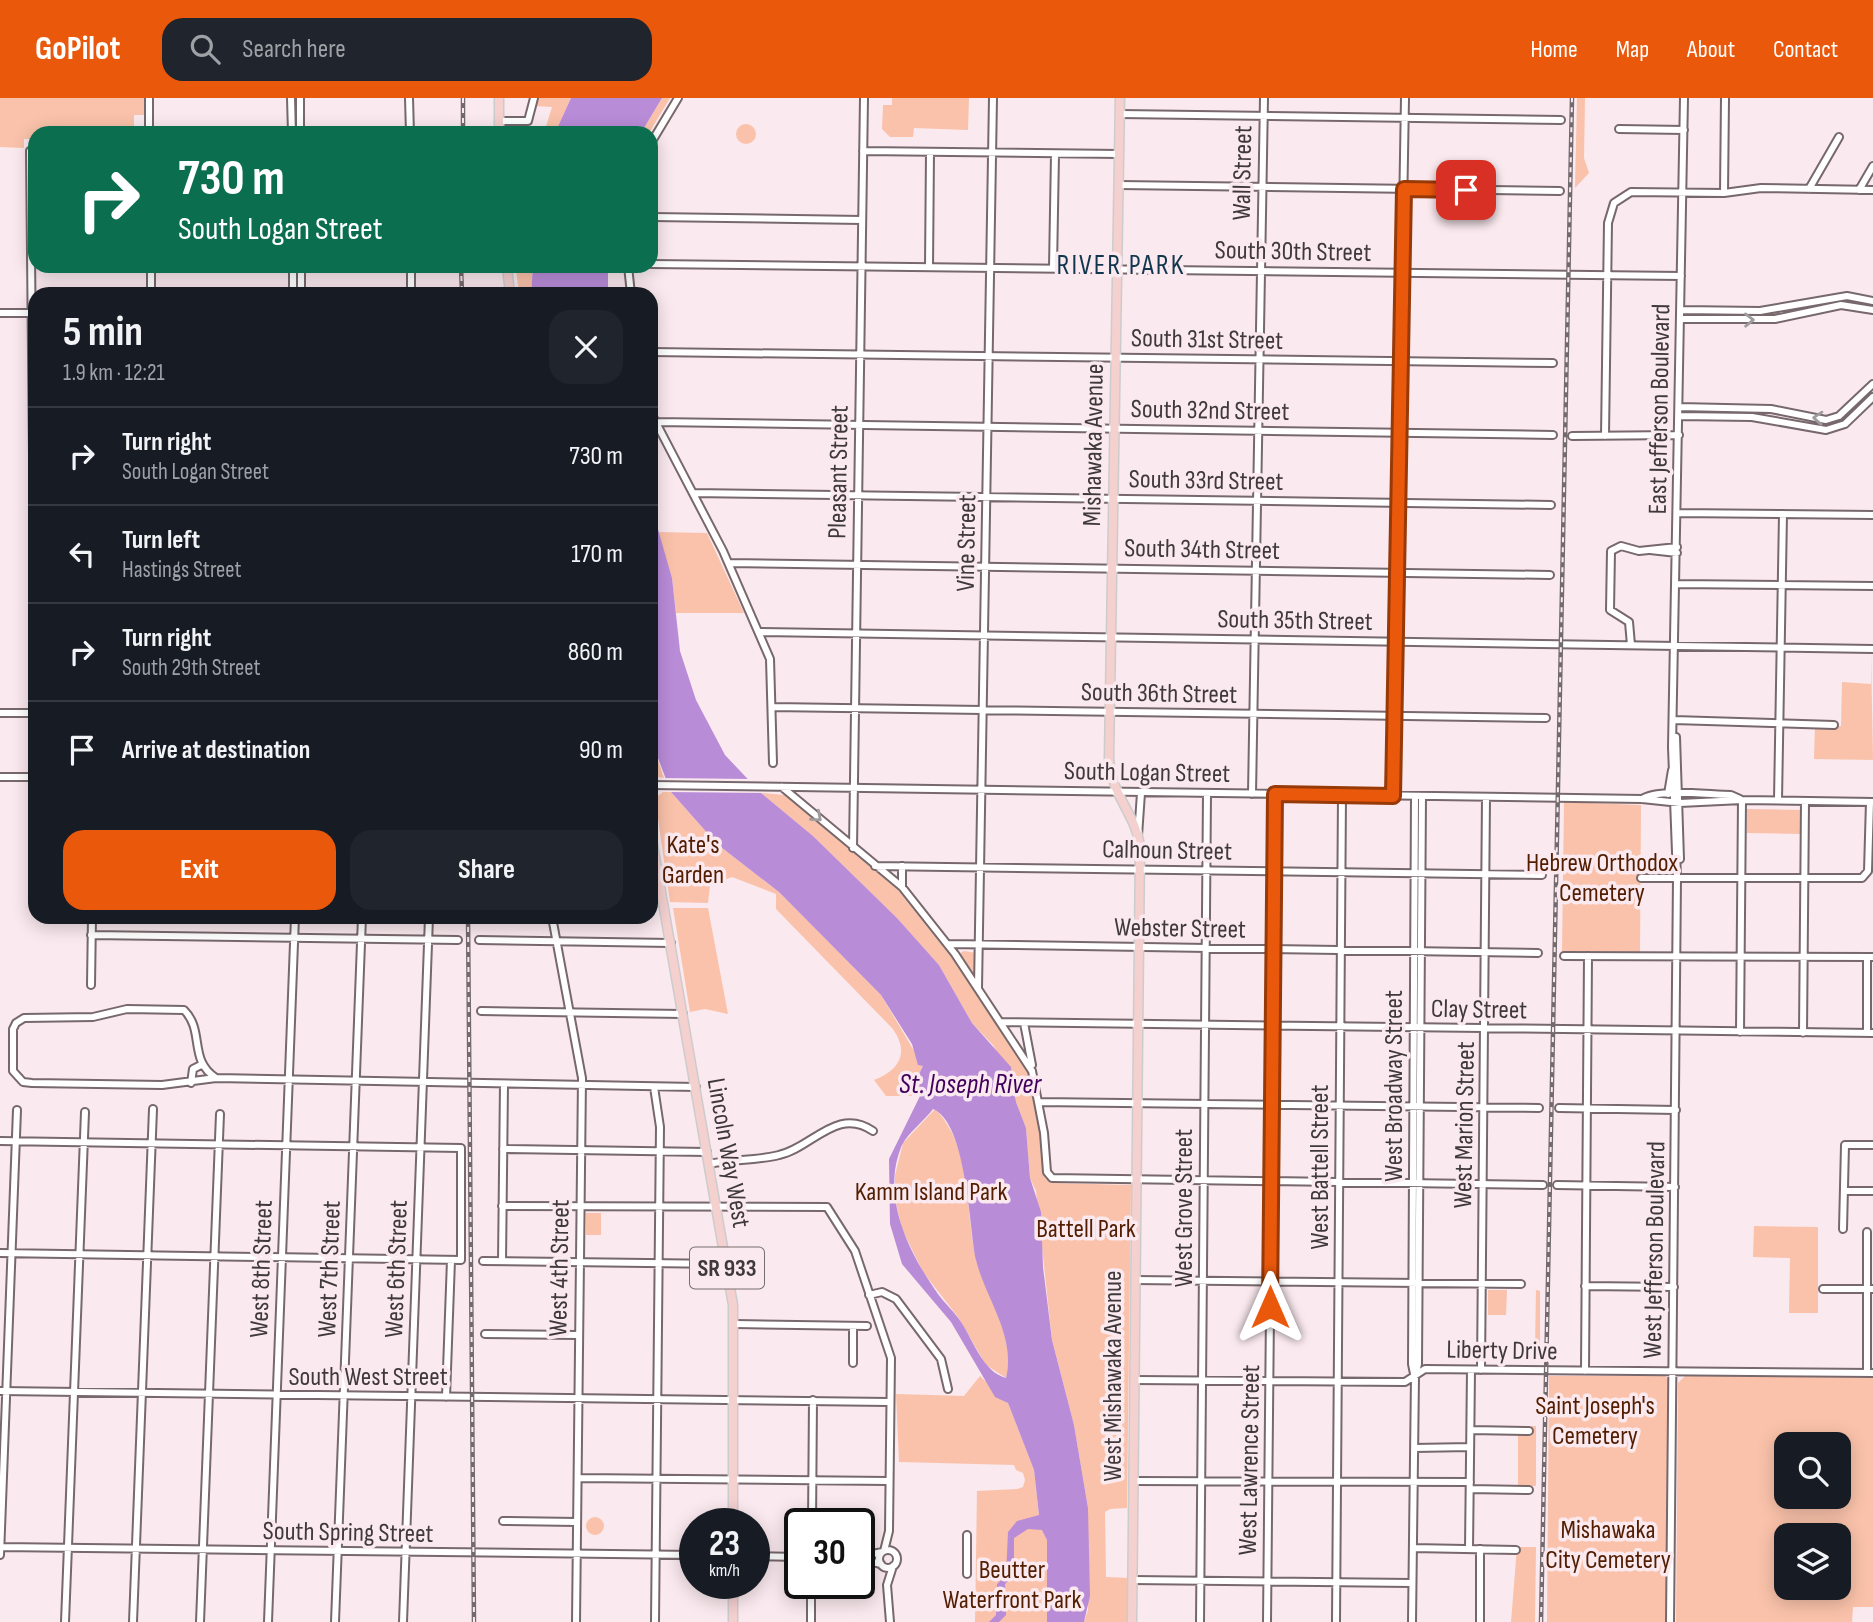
<!DOCTYPE html>
<meta charset="utf-8">
<style>
body{margin:0;font-family:"Sofia Sans Condensed",sans-serif;background:#20242c;color:#f1f3f6;height:100vh;display:flex;flex-direction:column;font-size:26px;white-space:nowrap}
*{box-sizing:border-box;margin:0}
p{font-size:23px;color:#9ea1a6}
.icon{flex:none;width:38px;height:38px;fill:none;stroke:currentColor;stroke-width:2;stroke-linecap:round;stroke-linejoin:round}
.map{position:relative;flex:1;overflow:hidden}
.panel{position:absolute;left:28px;top:189px;width:630px;height:637px;display:flex;flex-direction:column;background:#171b24;border-radius:21px;box-shadow:0 4px 18px #0003}
.panel>*{flex:none}
.banner{position:absolute;left:28px;top:28px;width:630px;height:147px;border-radius:21px;box-shadow:0 4px 18px #0003;background:#0b6e4f;color:#fff;overflow:hidden}
.buttons{position:absolute;left:1774px;top:1334px;display:grid;gap:14px}
.buttons a{display:grid;place-items:center;width:77px;height:77px;border-radius:14px;background:#171b24;box-shadow:0 4px 18px #0003;font-size:35px}
.speed{position:absolute;left:679px;top:1410px;display:flex;gap:14px;font-size:35px;font-weight:700;text-align:center}
.speed>*{display:grid;place-content:center;width:91px;height:91px;border-radius:50%;background:#171b24;box-shadow:0 4px 18px #0003;line-height:1}
.speed small{font-size:18px;font-weight:400}
.speed .limit{border:4px solid #111;border-radius:10px;background:#fff;color:#111}
.pin{position:absolute;display:grid;place-items:center;width:60px;height:60px;color:#fff;margin:-30px;border-radius:14px;box-shadow:0 4px 10px #0006}
.me{position:absolute;width:77px;margin:-38px;rotate:0deg;stroke-linejoin:round;filter:drop-shadow(0 0 5px #0008)}
.turn{display:flex;align-items:center;gap:24px;height:147px;padding:0 35px;font-size:32px}
.turn .icon{width:91px;height:91px;stroke-width:2.5}
.turn b{display:block;font-size:49px;line-height:60px}
.round{display:grid;place-items:center;flex:none;width:74px;height:74px;border-radius:21px;background:#20242c}
.headline{display:flex;align-items:center;justify-content:space-between;height:119px;padding:0 35px}
h1{font-size:42px;font-weight:700;line-height:52px}
.primary-button{display:flex;gap:14px;margin-top:auto;padding:14px 35px}
.primary-button a{flex:1;height:80px;border-radius:21px;background:#ea580c;color:#fff;font-size:28px;font-weight:700;line-height:80px;text-align:center}
.primary-button a+a{background:#20242c;color:#f1f3f6}
ul{padding:0;list-style:none}
li{display:flex;align-items:center;gap:21px;height:98px;padding:0 35px;border-top:2px solid #363941}
li div{flex:1}
li b{display:block;font-size:26px}
li em{font-style:normal}
header{display:flex;align-items:center;gap:42px;box-sizing:border-box;height:98px;padding:0 35px;background:#ea580c;color:#fff}
header strong{font-size:33px}
nav{display:flex;gap:38px;margin-inline-start:auto;font-size:24px}
.search{width:490px;height:63px;background:#20242c;display:flex;align-items:center;gap:18px;box-sizing:border-box;padding:0 24px;border-radius:21px;color:#9ea1a6;font-size:26px}
.map>svg:first-child{display:block}
.green{fill:#fac2aa;fill-rule:evenodd}
.water{fill:#b98cd8;fill-rule:evenodd}
.pier{fill:#fae9ee}
.lines{fill:none;stroke-linecap:round;stroke-linejoin:round}
.minor-casing{stroke:#77686c;stroke-width:10}
.major-casing{stroke:#cdcccc;stroke-width:11}
.minor{stroke:#fff;stroke-width:6}
.major{stroke:#f4d0cf;stroke-width:8}
.rail-casing{stroke:#736a6d;stroke-width:4.5}
.rail{stroke:#fae9ee;stroke-width:2;stroke-dasharray:5;stroke-linecap:butt}
.oneway{stroke:#9f9c9d}
.route-casing{stroke:#983908;stroke-width:18}
.route{stroke:#ea580c;stroke-width:12}
.labels{text-anchor:middle;dominant-baseline:central;stroke-width:7;stroke-linejoin:round;paint-order:stroke}
.shield{fill:#fae9ee;stroke:#776e71;stroke-width:2}
.shield-label{font-size:24px;font-weight:bold;fill:#3f393b}
.street-label{font-size:26px;fill:#3f393b;stroke:#fae9ee}
.park-label{font-size:26px;fill:#521d00;stroke:#fae9ee}
.neighbourhood-label{font-size:28px;letter-spacing:2px;fill:#11364e;stroke:#fae9ee}
.water-label{font-size:28px;font-style:italic;fill:#41005e;stroke:#fae9ee}
</style>
<header>
<strong>GoPilot</strong>
<div class="search"><svg class="icon" aria-label="search" viewBox="0 0 24 24"><circle cx="10" cy="10" r="6"/><path d="M15 15l6 6"/></svg>Search here</div>
<nav><a>Home</a><a>Map</a><a>About</a><a>Contact</a></nav>
</header>
<div class="map">
<svg width="1873" height="1524" viewBox="0 0 1873 1524">
<rect width="100%" height="100%" fill="#fae9ee"/>
<path class="green" d="M0,0H144V17H134V35H35V41H24V50L0,49Z
M536,0H571L555,35H544L552,9L535,8Z
M662,0H670L649,35H641Z
M892,0H969L968,32L914,30L913,39H890L882,31L883,7H892Z
M1577,0H1585L1584,60L1589,75L1575,90Z
M736 36a10 10 0 1 1 20 0a10 10 0 1 1-20 0Z
M522,168H533L531,196H519L516,172Z
M658,434L707,435L744,515H676L672,480Z
M1871,554L1873,662L1814,661L1815,628H1841L1842,584L1871,586Z
M651,642L664,680L651,678Z
M663,694H671L717,746L779,794L881,897L923,968L919,976L920,998H886L874,982C900,972 910,954 892,930L776,811V796L732,779L710,787L708,805L670,804L655,700Z
M761,695L785,697L898,792L963,874L1028,972L1042,1043L1045,1080L1051,1085L1131,1087L1127,1410L1110,1411L1105,1414L1106,1479L1130,1480L1128,1524H1084L1088,1512V1410L1074,1327L1052,1242L1036,1093L1030,1080L1026,1030L1016,1004V987L993,947L972,925L939,867L897,820L813,738Z
M1564,704L1641,707L1640,854L1562,853Z
M1747,711L1800,712V736L1747,735Z
M673,810H708L728,916L705,911L690,914Z
M964,853L977,855L976,879L960,855Z
M935,1011C974,1050 964,1114 977,1163C987,1203 1016,1237 1006,1280L986,1267L958,1219L923,1174L902,1131L895,1100V1077L903,1045Z
M586,1115H601V1137H586Z
M1754,1128L1818,1129V1215H1789L1790,1160L1753,1159Z
M1488,1192H1507L1506,1217H1488Z
M1536,1192L1540,1193V1248H1535Z
M1686,1277L1873,1280V1509H1853L1852,1524H1676L1678,1285ZM1787,1346H1839V1398H1787ZM1787,1437H1839V1489H1787Z
M980,1278L1008,1305L1034,1372L1039,1418L1047,1442V1524H975L977,1393L1017,1391L1023,1389L1025,1382L1023,1375L1016,1372L1014,1367L899,1364L896,1296L964,1298Z
M1549,1278H1665L1669,1282L1667,1524H1547Z
M1531,1328H1536V1388H1518V1336H1530Z
M586 1428a9 9 0 1 1 18 0a9 9 0 1 1-18 0Z
M1517,1449H1536L1535,1524H1511Z"/>
<path class="water" d="M571,0H662L641,35H555Z
M533,168H608V196H531Z
M651,407L672,480L680,553L696,602L725,657L761,695L813,738L897,820L939,867L972,925L1011,969L1016,1004L1026,1030L1030,1080L1041,1114L1043,1169L1052,1242L1074,1327L1088,1410L1090,1498L1084,1524H1047V1442L1042,1432L1028,1431L1014,1440V1477L1005,1486L1006,1517L999,1524H989L996,1517L997,1486L1006,1477L1008,1434L1017,1423L1039,1417L1034,1372L1008,1305L995,1299L951,1224L902,1166L890,1126L889,1061L920,998L919,976L923,968L918,967L912,946L881,897L779,794L717,746L671,694L651,642ZM933,1011C967,1025 969,1130 976,1162C986,1202 1016,1237 1006,1280C983,1274 973,1242 961,1224C954,1213 945,1206 938,1196C909,1155 880,1098 902,1047C908,1035 925,1022 933,1011Z"/>
<path class="pier" d="M660,680L751,681L767,695L667,694Z"/>
<g class="lines">
<defs>
<path id="minor" d="M149,0V35
M291,0L292,35
M300,0V35
M409,0L410,35
M1120,16L1561,22
M499,23H528L534,0
M1619,31L1684,32
M651,45L678,0
M35,51L30,53L35,559
M863,53L1119,56
M1119,87L1560,93
M1809,91L1839,39
M1859,92L1873,68
M1724,95L1725,0
M651,119L862,122
M651,166L1681,178
M151,168V196
M293,168V196
M301,168V196
M411,168V196
M628,168L631,196
M929,169L930,54
M1053,170L1055,56
M1681,212L1760,213L1847,198L1873,203
M0,215H33
M1681,221H1775L1841,207L1873,212
M651,254L1553,265
M1679,309L1771,311L1826,322L1839,318L1873,286
M651,315L723,453L770,561L773,665
M1679,318L1752,319L1826,332L1845,326L1873,299
M656,324L1553,337
M1572,338L1679,337
M1605,338L1608,125L1614,105L1631,94L1724,95L1761,90L1873,92
M693,395L1551,407
M1678,415L1873,417
M1650,452L1677,455
M729,465L1550,477
M1676,486L1873,488
M759,534L1873,551
M1631,547L1629,524L1610,512L1611,453L1621,448L1639,453L1677,449
M772,609L1546,620
M0,615H35
M1674,622L1834,627
M1676,639L1680,761
M0,679H35
M651,687L1642,701L1680,705L1742,702L1873,704
M782,689L902,789L955,856L1032,973L1044,1035L1047,1074L1052,1080L1543,1087
M1252,696L1264,0
M1668,696L1672,672
M1393,698L1405,0
M1642,701C1658,690 1710,697 1731,697L1740,701
M1778,702L1783,416
M1138,738L1141,695
M853,750L864,0
M875,768L1542,777
M1641,780H1862L1868,773L1870,704
M902,789V768
M552,819L582,980L576,1524
M91,837L458,842
M479,842L671,845
M948,846L1538,855
M1564,858L1873,859
M91,887L92,819
M978,890L993,0
M481,913L683,916
M1001,924L1873,935
M1024,925L1032,967
M1740,934L1742,702
M1803,935L1805,703
M1867,935V859
M216,980C188,962 205,933 184,912L127,911L93,919L24,920L16,925L13,931V973L23,984L32,985L162,987L216,980L696,989
M191,985L193,971L201,967
M654,989L660,1029L655,1524
M1038,1004L1539,1010
M1559,1010L1676,1012
M0,1043L461,1050V1162L0,1155
M503,1051L707,1054
M709,1066C732,1061 756,1063 779,1057C812,1050 837,1008 873,1033
M1557,1087L1675,1089
M1844,1093H1873
M502,1108L827,1109L855,1153L891,1260L889,1433L884,1453
M1843,1131L1845,1047H1873
M483,1163L726,1166
M502,1163L504,986
M1135,1182L1521,1186
M1585,1188L1674,1189
M1823,1191H1873
M869,1197L882,1194L896,1201L941,1261L948,1291
M735,1226L867,1228
M485,1236L578,1237
M853,1265V1228
M1481,1272L1486,699
M1585,1273L1588,858
M1867,1275V1134
M1414,1276L1412,1266L1415,698
M1134,1282L1405,1284L1425,1271L1873,1275
M0,1293L889,1304
M446,1299L451,1162
M1471,1332L1529,1333
M1414,1350L1470,1349
M578,1380L888,1383
M1134,1383L1470,1384
M1470,1391L1529,1392
M503,1423L577,1424
M812,1426L813,1302
M0,1449L695,1457
M1413,1450L1516,1452
M1469,1451L1471,1272
M879 1461a9 9 0 1 1 18 0a9 9 0 1 1-18 0Z
M0,1457L17,1012
M754,1458L800,1459
M859,1459L882,1454
M859,1461L881,1466
M967,1476V1437
M1132,1482L1412,1485
M65,1524L85,1014
M133,1524L153,1011
M200,1524L220,1016
M268,1524L295,819
M335,1524L362,819
M403,1524L429,819
M811,1524V1486
M890,1524L887,1487L893,1468
M1200,1524L1207,696
M1267,1524L1275,696
M1336,1524L1342,697
M1412,1524L1415,1278L1418,1266L1422,698
M1480,1524V1451
M1670,1524L1677,780L1672,649L1684,0"/>
<path id="major" d="M1120,0L1109,659C1111,698 1134,713 1140,747L1132,1524
M499,35V0
M507,168L510,196
M651,736L733,1207V1426
M733,1524V1486"/>
</defs>
<use href="#minor" class="minor-casing"/>
<use href="#major" class="major-casing"/>
<use href="#minor" class="minor"/>
<use href="#major" class="major"/>
<defs>
<path id="rail" d="M463,0V35
M461,168L462,196
M468,819L474,1524
M1541,1524L1572,0"/>
</defs>
<use href="#rail" class="rail-casing"/>
<use href="#rail" class="rail"/>
</g>
<defs><path id="oneway-chevron" d="M-2-3.5L2.5 0L-2 3.5" fill="none" stroke-width="1.6" stroke-linecap="round" stroke-linejoin="round" transform="scale(1.75)"/></defs>
<g class="oneway">
<use href="#oneway-chevron" transform="translate(1749 222) rotate(-1)"/>
<use href="#oneway-chevron" transform="translate(1818 320) rotate(-176)"/>
<use href="#oneway-chevron" transform="translate(817 719) rotate(41)"/>
</g>
<g class="lines">
<defs>
<path id="route" d="M1270,1209L1275,696L1393,698L1404,91L1466,92"/>
</defs>
<use href="#route" class="route-casing"/>
<use href="#route" class="route"/>
</g>
<g class="labels">
<rect class="shield" x="690" y="1149.5" width="74" height="41" rx="5"/>
<g class="shield-label">
<text x="727" y="1170">SR 933</text>
</g>
<g class="street-label">
<text transform="translate(1243 75) rotate(-89)">Wall Street</text>
<text transform="translate(1293 154) rotate(1)">South 30th Street</text>
<text transform="translate(1207 242) rotate(1)">South 31st Street</text>
<text transform="translate(1660 311) rotate(-89)">East Jefferson Boulevard</text>
<text transform="translate(1210 313) rotate(1)">South 32nd Street</text>
<text transform="translate(1094 347) rotate(-89)">Mishawaka Avenue</text>
<text transform="translate(839 374) rotate(-89)">Pleasant Street</text>
<text transform="translate(1206 383) rotate(1)">South 33rd Street</text>
<text transform="translate(967 445) rotate(-89)">Vine Street</text>
<text transform="translate(1202 452) rotate(1)">South 34th Street</text>
<text transform="translate(1295 523) rotate(1)">South 35th Street</text>
<text transform="translate(1159 596) rotate(1)">South 36th Street</text>
<text transform="translate(1147 675) rotate(1)">South Logan Street</text>
<text transform="translate(1167 753) rotate(1)">Calhoun Street</text>
<text transform="translate(1180 831) rotate(1)">Webster Street</text>
<text transform="translate(1479 912) rotate(1)">Clay Street</text>
<text transform="translate(1394 988) rotate(-90)">West Broadway Street</text>
<text transform="translate(1465 1027) rotate(-89)">West Marion Street</text>
<text transform="translate(728 1055) rotate(80)">Lincoln Way West</text>
<text transform="translate(1320 1069) rotate(-90)">West Battell Street</text>
<text transform="translate(1184 1110) rotate(-90)">West Grove Street</text>
<text transform="translate(1655 1152) rotate(-89)">West Jefferson Boulevard</text>
<text transform="translate(560 1170) rotate(-89)">West 4th Street</text>
<text transform="translate(262 1171) rotate(-88)">West 8th Street</text>
<text transform="translate(330 1171) rotate(-88)">West 7th Street</text>
<text transform="translate(397 1171) rotate(-88)">West 6th Street</text>
<text transform="translate(1502 1253) rotate(1)">Liberty Drive</text>
<text transform="translate(1113 1278) rotate(-90)">West Mishawaka Avenue</text>
<text x="368" y="1279">South West Street</text>
<text transform="translate(1250 1362) rotate(-89)">West Lawrence Street</text>
<text transform="translate(348 1435) rotate(1)">South Spring Street</text>
</g>
<g class="park-label">
<text x="693" y="747">Kate's<tspan x="693" dy="30">Garden</tspan></text>
<text x="1602" y="765">Hebrew Orthodox<tspan x="1602" dy="30">Cemetery</tspan></text>
<text x="931" y="1094">Kamm Island Park</text>
<text x="1086" y="1131">Battell Park</text>
<text x="1595" y="1308">Saint Joseph's<tspan x="1595" dy="30">Cemetery</tspan></text>
<text x="1608" y="1432">Mishawaka<tspan x="1608" dy="30">City Cemetery</tspan></text>
<text x="1012" y="1472">Beutter<tspan x="1012" dy="30">Waterfront Park</tspan></text>
</g>
<g class="neighbourhood-label">
<text x="1121" y="167">RIVER PARK</text>
</g>
<g class="water-label">
<text x="970" y="986">St. Joseph River</text>
</g>
</g>
</svg>
<div class="buttons">
<a><svg class="icon" aria-label="search" viewBox="0 0 24 24"><circle cx="10" cy="10" r="6"/><path d="M15 15l6 6"/></svg></a>
<a><svg class="icon" aria-label="layers" viewBox="0 0 24 24"><path d="M12 4l9 5-9 5-9-5zM3 14l9 5 9-5"/></svg></a>
</div>
<div class="speed"><div>23<small>km/h</small></div><div class="limit">30</div></div>
<div class="pin" style="left:1466px;top:92px;background:#d93025"><svg class="icon" aria-label="arrive" viewBox="0 0 24 24"><path d="M6 21V4h12l-3 4 3 4H6"/></svg></div>
<svg class="me" style="left:1270px;top:1209px" viewBox="-20 -20 40 40"><path d="M0-17L14 15 0 8-14 15z" fill="#ea580c" stroke="#fff" stroke-width="4"/></svg>
<div class="banner">
<div class="turn"><svg class="icon" aria-label="right" viewBox="0 0 24 24"><path d="M7 20v-9h11M14 6l5 5-5 5"/></svg><div><b>730 m</b>South Logan Street</div></div>
</div>
<section class="panel">
<div class="headline"><div><h1>5 min</h1><p>1.9 km · 12:21</p></div><a class="round"><svg class="icon" aria-label="close" viewBox="0 0 24 24"><path d="M6 6l12 12M18 6L6 18"/></svg></a></div>
<ul>
<li><svg class="icon" aria-label="right" viewBox="0 0 24 24"><path d="M7 20v-9h11M14 6l5 5-5 5"/></svg><div><b>Turn right</b><p>South Logan Street</p></div><em>730 m</em></li>
<li><svg class="icon" aria-label="left" viewBox="0 0 24 24"><path d="M17 20v-9H6M10 6l-5 5 5 5"/></svg><div><b>Turn left</b><p>Hastings Street</p></div><em>170 m</em></li>
<li><svg class="icon" aria-label="right" viewBox="0 0 24 24"><path d="M7 20v-9h11M14 6l5 5-5 5"/></svg><div><b>Turn right</b><p>South 29th Street</p></div><em>860 m</em></li>
<li><svg class="icon" aria-label="arrive" viewBox="0 0 24 24"><path d="M6 21V4h12l-3 4 3 4H6"/></svg><div><b>Arrive at destination</b></div><em>90 m</em></li>
</ul>
<div class="primary-button"><a>Exit</a><a>Share</a></div>
</section>
</div>
